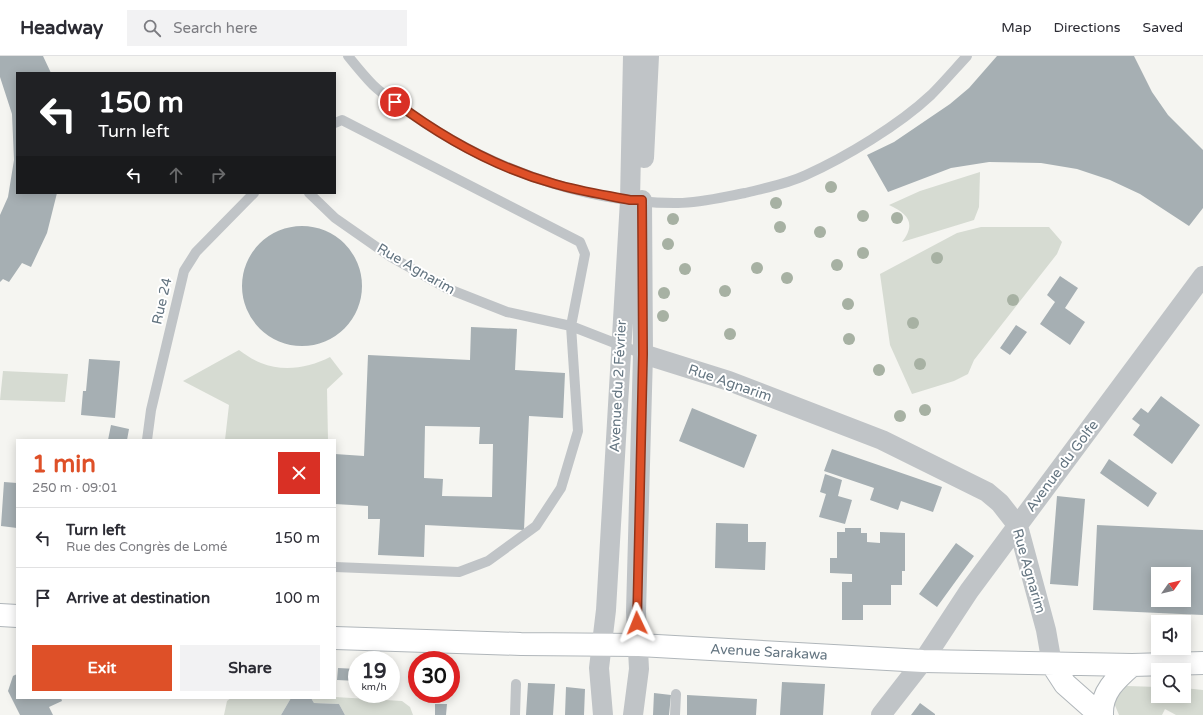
<!DOCTYPE html>
<meta charset="utf-8">
<style>
body{margin:0;font-family:"Varela Round",sans-serif;background:#f2f2f3;color:#2b2b33;height:100vh;display:flex;flex-direction:column;font-size:15px;white-space:nowrap}
*{box-sizing:border-box;margin:0}
p{font-size:13px;color:#7c7c81}
.icon{flex:none;width:22px;height:22px;fill:none;stroke:currentColor;stroke-width:2;stroke-linecap:round;stroke-linejoin:round}
.map{position:relative;flex:1;overflow:hidden}
.side{position:absolute;left:16px;top:383px;width:320px;height:260px;display:flex;flex-direction:column;background:#fff;border-radius:0px;box-shadow:0 2px 10px #0003}
.side>*{flex:none}
.guide{position:absolute;left:16px;top:16px;width:320px;height:122px;border-radius:0px;box-shadow:0 2px 10px #0003;background:#202124;color:#fff;overflow:hidden}
.needle{width:26px;rotate:56deg}
.fabs{position:absolute;left:1151px;top:511px;display:grid;gap:8px}
.fabs a{display:grid;place-items:center;width:40px;height:40px;border-radius:0px;background:#fff;box-shadow:0 2px 10px #0003;font-size:20px}
.speed{position:absolute;left:348px;top:595px;display:flex;gap:8px;font-size:20px;font-weight:700;text-align:center}
.speed>*{display:grid;place-content:center;width:52px;height:52px;border-radius:50%;background:#fff;box-shadow:0 2px 10px #0003;line-height:1}
.speed small{font-size:10px;font-weight:400}
.speed .limit{border:6px solid #d22;background:#fff;color:#111}
.pin{position:absolute;display:grid;place-items:center;width:34px;height:34px;color:#fff;margin:-17px;border:2px solid #fff;border-radius:50%;box-shadow:0 1px 4px #0007}
.me{position:absolute;width:44px;margin:-22px;rotate:358deg;stroke-linejoin:round;filter:drop-shadow(0 0 3px #0008)}
.turn{display:flex;align-items:center;gap:14px;height:84px;padding:0 16px;font-size:18px}
.turn .icon{width:52px;height:52px;stroke-width:2.5}
.turn b{display:block;font-size:28px;line-height:34px}
.lanes{display:flex;align-items:center;height:38px;padding:0 16px;background:#0003;justify-content:center;gap:20px;direction:ltr}
.lanes .off{opacity:.35}
.round{display:grid;place-items:center;flex:none;width:42px;height:42px;border-radius:0px;background:#f2f2f3}
.summary{display:flex;align-items:center;justify-content:space-between;height:68px;padding:0 16px}
h1{font-size:24px;font-weight:700;line-height:30px;color:#de5028}
.button{display:flex;gap:8px;margin-top:auto;padding:8px 16px}
.button a{flex:1;height:46px;border-radius:0px;background:#de5028;color:#fff;font-size:16px;font-weight:700;line-height:46px;text-align:center}
.button a+a{background:#f2f2f3;color:#2b2b33}
ul{padding:0;list-style:none}
li{display:flex;align-items:center;gap:12px;height:60px;padding:0 16px;border-top:1px solid #e1e1e2}
li div{flex:1}
li b{display:block;font-size:15px}
li em{font-style:normal}
header{display:flex;align-items:center;gap:24px;box-sizing:border-box;height:56px;padding:0 20px;background:#fff;border-bottom:1px solid #e1e1e2}
header strong{font-size:19px}
nav{display:flex;gap:22px;margin-inline-start:auto;font-size:14px}
.search{width:280px;height:36px;background:#f2f2f3;display:flex;align-items:center;gap:10px;box-sizing:border-box;padding:0 14px;border-radius:0px;color:#7c7c81;font-size:15px}
.map>svg:first-child{display:block}
.green{fill:#d6dbd2}
.building{fill:#a6afb3;fill-rule:evenodd}
.lines{fill:none;stroke-linecap:round;stroke-linejoin:round}
.secondary-casing{stroke:#b0b6ba;stroke-width:24}
.lane{stroke:#c0c4c7;stroke-width:10}
.street{stroke:#c0c4c7;stroke-width:20}
.secondary{stroke:#fff;stroke-width:22}
.tree{fill:#a7b1a3}
.route-casing{stroke:#90341a;stroke-width:10}
.route{stroke:#de5028;stroke-width:7}
.labels{text-anchor:middle;dominant-baseline:central;stroke-width:4;stroke-linejoin:round;paint-order:stroke}
.street-label{font-size:14px;fill:#647581;stroke:#fff}
</style>
<header>
<strong>Headway</strong>
<div class="search"><svg class="icon" aria-label="search" viewBox="0 0 24 24"><circle cx="10" cy="10" r="6"/><path d="M15 15l6 6"/></svg>Search here</div>
<nav><a>Map</a><a>Directions</a><a>Saved</a></nav>
</header>
<div class="map">
<svg width="1203" height="659" viewBox="0 0 1203 659">
<rect width="100%" height="100%" fill="#f5f5f1"/>
<path class="green" d="M980,116L979,151L974,164L902,186C916,168 909,158 889,149L920,135Z
M981,171H1049L1062,186L1057,198L974,304L968,318L954,325L912,338L890,289L880,218L957,177Z
M239,294C246,299 253,304 261,307C283,316 309,312 330,301L343,318L327,333L328,384H225L229,349L183,325Z
M3,315L68,318L65,346L0,344Z
M1127,630L1158,631V640H1184V632L1203,634V659H1176L1165,653L1162,659H1119L1114,647L1122,632Z
M335,641L402,645L410,651L413,659H345L339,648L314,647L311,642Z
M231,642H291L281,659H224L227,645Z"/>
<path class="building" d="M0,0H43L51,17H17V137H57L47,177L31,211L22,207L9,226L3,223L0,226V159L8,141L14,104L12,58L0,21Z
M997,0H1134L1152,36L1168,59L1203,94V152L1189,170L1140,138L1110,124L1077,113L1041,107L989,106L951,112L888,136L867,99L894,86L950,48L969,32Z
M242 230a60 60 0 1 1 120 0a60 60 0 1 1-120 0Z
M1060,220L1078,232L1065,252L1085,266L1070,289L1040,268L1055,246L1047,239Z
M1016,269L1027,276L1010,299L1000,292Z
M471,271L517,273L515,314L565,317L563,362L529,360L524,474L425,469L424,501L378,499L380,463H368V450L335,448V398L364,400L368,299L470,304ZM425,370L480,371L479,388H493L492,441L442,440L443,423L424,422Z
M89,303L120,305L115,362L81,359L83,335H86Z
M1161,340L1200,369L1172,408L1133,379L1140,369L1132,363L1141,352L1148,357Z
M692,352L757,379L744,412L679,385Z
M111,369L129,373L127,384H108Z
M832,393L942,431L933,456L901,445L898,454L870,444L874,432L824,415Z
M1109,403L1157,437L1148,451L1100,417Z
M825,418L842,424L838,440L852,444L845,468L819,461L826,438L820,436Z
M4,426L17,427V472L1,470Z
M1057,440L1085,443L1078,530L1050,528Z
M716,467L748,468V486H766L765,514L715,512Z
M1097,469L1203,474V559L1093,554ZM1158,518H1184V544H1158Z
M845,472H861V477H867V486L880,487V476L905,477V515H902V529H891V549H863V564H842V526H852V518L830,517V502H837V476H845Z
M956,487L974,500L937,551L919,538Z
M338,612L357,613V625L337,624Z
M17,618V642H61L62,645L49,651L53,659H20L8,635L13,620Z
M782,626L825,628L823,659H780Z
M528,627L555,628L553,659H526Z
M566,631L585,633L584,659H565Z
M654,637L671,639L669,659H653Z
M687,639L757,643L756,659H687Z
M291,642H311L314,647L339,648L345,659H281Z
M920,647L935,658V659H911Z
M435,648H447L446,659H435Z"/>
<g class="lines">
<defs>
<path id="secondary" d="M0,559L17,560
M335,582L521,588L639,589L923,605L1132,609L1203,607
M1052,608L1065,628L1100,659
M1102,659C1101,636 1116,623 1132,609"/>
</defs>
<use href="#secondary" class="secondary-casing"/>
<path class="lane" d="M348,0C356,10 364,20 373,29C381,37 392,44 402,51C478,108 582,148 678,147C701,147 723,141 745,137C765,132 787,128 806,119C846,101 899,69 931,39C943,27 955,13 967,0
M335,67L342,64L580,186L585,198L571,270L578,375L561,432L536,470L488,505L459,516L335,511
M309,137L335,162L391,201L446,232L507,256L571,270L643,298
M147,384L151,354L184,215L196,196L254,137
M515,659L516,628
M675,659L676,638"/>
<path class="street" d="M644,102L649,0
M643,298L729,325L882,384L987,436L1000,447L1018,470L1046,574L1052,608
M603,659L599,612L606,554L630,144L633,0
M633,659L639,613L636,556L643,298L642,144
M881,659L923,605L969,535L1203,220"/>
<use href="#secondary" class="secondary"/>
</g>
<g class="tree">
<circle cx="831" cy="131" r="6"/>
<circle cx="776" cy="147" r="6"/>
<circle cx="863" cy="160" r="6"/>
<circle cx="897" cy="162" r="6"/>
<circle cx="673" cy="163" r="6"/>
<circle cx="780" cy="171" r="6"/>
<circle cx="820" cy="176" r="6"/>
<circle cx="668" cy="188" r="6"/>
<circle cx="863" cy="197" r="6"/>
<circle cx="937" cy="202" r="6"/>
<circle cx="837" cy="209" r="6"/>
<circle cx="757" cy="212" r="6"/>
<circle cx="685" cy="213" r="6"/>
<circle cx="787" cy="222" r="6"/>
<circle cx="725" cy="235" r="6"/>
<circle cx="664" cy="237" r="6"/>
<circle cx="1013" cy="244" r="6"/>
<circle cx="848" cy="248" r="6"/>
<circle cx="663" cy="260" r="6"/>
<circle cx="913" cy="267" r="6"/>
<circle cx="730" cy="278" r="6"/>
<circle cx="849" cy="283" r="6"/>
<circle cx="920" cy="308" r="6"/>
<circle cx="879" cy="314" r="6"/>
<circle cx="925" cy="354" r="6"/>
<circle cx="900" cy="360" r="6"/>
</g>
<g class="lines">
<defs>
<path id="route" d="M395,46C443,82 497,112 555,128C579,135 605,139 630,144H642L643,298L637,567"/>
</defs>
<use href="#route" class="route-casing"/>
<use href="#route" class="route"/>
</g>
<g class="labels">
<g class="street-label">
<text transform="translate(416 213) rotate(30)">Rue Agnarim</text>
<text transform="translate(162 245) rotate(-77)">Rue 24</text>
<text transform="translate(730 327) rotate(19)">Rue Agnarim</text>
<text transform="translate(618 330) rotate(-87)">Avenue du 2 Février</text>
<text transform="translate(1062 410) rotate(-53)">Avenue du Golfe</text>
<text transform="translate(1029 515) rotate(74)">Rue Agnarim</text>
<text transform="translate(769 596) rotate(3)">Avenue Sarakawa</text>
</g>
</g>
</svg>
<div class="fabs">
<a><svg class="needle" viewBox="-14 -14 28 28"><path d="M0-13l5 13h-10z" fill="#e53935"/><path d="M0 13l5-13h-10z" fill="#7c7c81"/></svg></a>
<a><svg class="icon" aria-label="sound" viewBox="0 0 24 24"><path d="M4 9h4l5-4v14l-5-4H4zM17 9q2 3 0 6"/></svg></a>
<a><svg class="icon" aria-label="search" viewBox="0 0 24 24"><circle cx="10" cy="10" r="6"/><path d="M15 15l6 6"/></svg></a>
</div>
<div class="speed"><div>19<small>km/h</small></div><div class="limit">30</div></div>
<div class="pin" style="left:395px;top:46px;background:#d93025"><svg class="icon" aria-label="arrive" viewBox="0 0 24 24"><path d="M6 21V4h12l-3 4 3 4H6"/></svg></div>
<svg class="me" style="left:637px;top:567px" viewBox="-20 -20 40 40"><path d="M0-17L14 15 0 8-14 15z" fill="#de5028" stroke="#fff" stroke-width="4"/></svg>
<div class="guide">
<div class="turn"><svg class="icon" aria-label="left" viewBox="0 0 24 24"><path d="M17 20v-9H6M10 6l-5 5 5 5"/></svg><div><b>150 m</b>Turn left</div></div>
<div class="lanes"><svg class="icon" aria-label="left" viewBox="0 0 24 24"><path d="M17 20v-9H6M10 6l-5 5 5 5"/></svg><svg class="icon off" aria-label="ahead" viewBox="0 0 24 24"><path d="M12 20V5M6 11l6-6 6 6"/></svg><svg class="icon off" aria-label="right" viewBox="0 0 24 24"><path d="M7 20v-9h11M14 6l5 5-5 5"/></svg></div>
</div>
<section class="side">
<div class="summary"><div><h1>1 min</h1><p>250 m · 09:01</p></div><a class="round" style="background:#d93025;color:#fff"><svg class="icon" aria-label="close" viewBox="0 0 24 24"><path d="M6 6l12 12M18 6L6 18"/></svg></a></div>
<ul>
<li><svg class="icon" aria-label="left" viewBox="0 0 24 24"><path d="M17 20v-9H6M10 6l-5 5 5 5"/></svg><div><b>Turn left</b><p>Rue des Congrès de Lomé</p></div><em>150 m</em></li>
<li><svg class="icon" aria-label="arrive" viewBox="0 0 24 24"><path d="M6 21V4h12l-3 4 3 4H6"/></svg><div><b>Arrive at destination</b></div><em>100 m</em></li>
</ul>
<div class="button"><a>Exit</a><a>Share</a></div>
</section>
</div>
